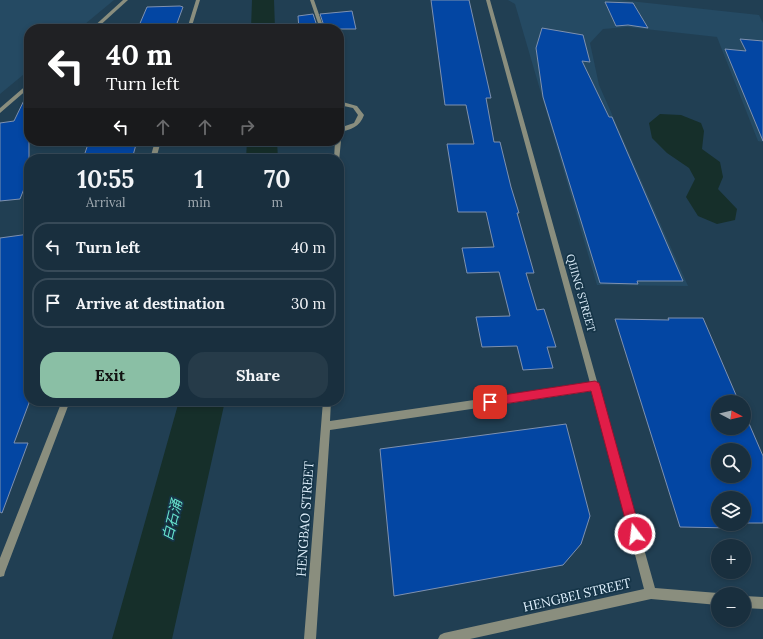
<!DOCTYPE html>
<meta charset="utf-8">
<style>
body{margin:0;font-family:Lora,"Noto Sans SC",serif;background:#263b49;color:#f1f3f6;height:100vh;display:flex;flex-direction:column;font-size:15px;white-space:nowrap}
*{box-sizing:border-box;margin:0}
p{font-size:13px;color:#9fa9b0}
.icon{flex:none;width:22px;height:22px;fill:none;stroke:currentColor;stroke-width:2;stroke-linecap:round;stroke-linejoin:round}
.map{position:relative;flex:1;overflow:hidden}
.panel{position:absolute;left:24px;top:154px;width:320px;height:252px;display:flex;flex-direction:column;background:#192f3e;border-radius:16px;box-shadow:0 2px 6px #0003,0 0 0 1px #374a58}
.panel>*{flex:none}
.top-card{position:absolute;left:24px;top:24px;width:320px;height:122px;border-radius:16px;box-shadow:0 2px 6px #0003,0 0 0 1px #374a58;background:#202124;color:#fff;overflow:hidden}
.needle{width:26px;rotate:97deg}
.controls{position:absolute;left:711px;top:395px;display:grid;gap:8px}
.controls a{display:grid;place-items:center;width:40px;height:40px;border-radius:50%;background:#192f3e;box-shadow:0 2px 6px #0003,0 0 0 1px #374a58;font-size:20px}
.pin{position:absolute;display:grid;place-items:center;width:34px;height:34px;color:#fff;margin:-17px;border-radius:8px;box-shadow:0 2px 6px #0006}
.me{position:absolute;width:44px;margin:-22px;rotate:345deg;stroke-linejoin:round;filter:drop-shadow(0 0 3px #0008)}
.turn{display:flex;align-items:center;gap:14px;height:84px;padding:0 16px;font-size:18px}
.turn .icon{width:52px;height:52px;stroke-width:2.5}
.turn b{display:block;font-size:28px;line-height:34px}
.lanes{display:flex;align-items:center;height:38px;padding:0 16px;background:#0003;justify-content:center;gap:20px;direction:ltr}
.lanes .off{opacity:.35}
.eta{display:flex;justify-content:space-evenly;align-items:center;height:68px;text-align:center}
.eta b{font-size:24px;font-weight:800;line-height:28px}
.action{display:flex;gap:8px;margin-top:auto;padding:8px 16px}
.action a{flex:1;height:46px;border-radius:16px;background:#8abfa5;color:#111;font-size:16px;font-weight:800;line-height:46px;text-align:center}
.action a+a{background:#263b49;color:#f1f3f6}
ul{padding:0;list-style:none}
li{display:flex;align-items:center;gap:12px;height:50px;margin:0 8px 6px;padding:0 8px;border:2px solid #374a58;border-radius:16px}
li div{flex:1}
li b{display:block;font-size:15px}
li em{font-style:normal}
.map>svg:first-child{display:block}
.built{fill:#254a63}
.water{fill:#162f2a}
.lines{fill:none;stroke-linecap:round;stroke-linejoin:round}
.river{fill:#162f2a;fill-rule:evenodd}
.building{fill:#0346a3;stroke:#7e91b0;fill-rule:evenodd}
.minor{fill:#8a8e7e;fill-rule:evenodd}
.route{fill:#e11d48;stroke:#92132f}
.labels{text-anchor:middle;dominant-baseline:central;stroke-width:3.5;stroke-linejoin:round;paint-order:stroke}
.street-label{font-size:11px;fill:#e0f1fe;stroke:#163548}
.near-street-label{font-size:13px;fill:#e0f1fe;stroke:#163548}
.near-water-label{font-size:14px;font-style:italic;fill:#67e3cc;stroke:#163548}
</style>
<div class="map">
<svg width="763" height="639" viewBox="0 0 763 639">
<rect width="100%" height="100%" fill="#213f53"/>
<path class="built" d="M0,0H114L79,29H29V70L0,94Z
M508,0H620L759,15L763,23V142L758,141L717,37L627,27L603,29L590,43L599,85L688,286L597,285L515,4Z"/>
<path class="water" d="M660,114L681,115L701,123L704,131L702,149L720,162L723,177L718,189L737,209L735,220L717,224L698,216L686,197L695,179L689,168L667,153L652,138L649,123Z"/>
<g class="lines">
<path class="river" d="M252,0H274L275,29H251Z
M247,141H277L278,159H246Z
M179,401H225L172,639H112Z"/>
</g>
<path class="building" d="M431,0H469L491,98H486L494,142H500L511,187L519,213H517L534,273H526L537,310L544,309L556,347H547L553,368L523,370L517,346L482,347L476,317L510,316L499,272L467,273L462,248L494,247L486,212H458L447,144H474L466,105H445Z
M605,2L633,3L648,28L628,25L616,26Z
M180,6L183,7L176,26L138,28L147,7Z
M352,11L356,29H325L320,14Z
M313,14L318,29H299L298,16Z
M542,28L583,35L590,62L582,61L609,117H612L683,281H637L638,284L600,283L543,97L536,48Z
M740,39L763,41V141L725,49L746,51Z
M29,90V176L20,199L0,201V123L14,121Z
M89,141H137L132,159H83Z
M29,234V403L14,443H28L2,513L0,512V238Z
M668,318H703L739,402H718V428H744V412L763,456V523H744V498H718V524H730L732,528L680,527L615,319L669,320ZM718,450H744V476H718Z
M566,424L590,516L581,544L563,565L394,596L380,449Z"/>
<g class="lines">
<path class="minor" d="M123,0H128L96,29H91Z
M196,0H200L191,29H187Z
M310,0H314L324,29H320Z
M486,0H490L655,588L718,593L719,594H718V605L651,599L470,639H438L440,635L444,633L644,589L592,391L330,430L316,639H304L323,401H331L330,421L590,383Z
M29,83V88L0,113V108Z
M339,101L357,106L364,115C360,127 350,130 339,132V128L354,123L358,115L353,108L339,105Z
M339,139L341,141L339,161V159H334L335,141H339Z
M155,141H161L156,159H150Z
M62,401H70L5,572L4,576L0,577V558Z
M744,596L763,597V609L744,608Z"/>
</g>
<path class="route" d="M595,381L599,383L600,386L641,534L639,538L635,540L631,538L629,534L591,391L490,406L487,405L485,402L487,398L490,397Z"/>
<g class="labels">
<g class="street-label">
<text transform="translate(581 293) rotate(74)">QIJING STREET</text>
</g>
<g class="near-street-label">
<text transform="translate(305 519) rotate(-86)">HENGBAO STREET</text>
<text transform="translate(577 595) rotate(-13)">HENGBEI STREET</text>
</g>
<g class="near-water-label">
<text transform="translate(172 520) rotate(-76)">白石涌</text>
</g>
</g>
</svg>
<div class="controls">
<a><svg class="needle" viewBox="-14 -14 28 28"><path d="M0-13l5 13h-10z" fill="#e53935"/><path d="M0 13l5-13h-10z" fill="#9fa9b0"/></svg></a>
<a><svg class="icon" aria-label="search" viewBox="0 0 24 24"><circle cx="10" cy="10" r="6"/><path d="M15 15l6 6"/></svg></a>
<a><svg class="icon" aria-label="layers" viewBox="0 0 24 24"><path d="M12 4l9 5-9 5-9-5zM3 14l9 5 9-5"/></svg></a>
<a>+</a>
<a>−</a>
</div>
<div class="pin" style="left:490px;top:402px;background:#d93025"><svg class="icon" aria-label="arrive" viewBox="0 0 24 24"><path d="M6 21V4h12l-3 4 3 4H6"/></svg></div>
<svg class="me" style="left:635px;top:534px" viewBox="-20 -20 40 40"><circle r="17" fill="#e11d48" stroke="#fff" stroke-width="3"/><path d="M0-11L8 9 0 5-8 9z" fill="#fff"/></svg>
<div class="top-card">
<div class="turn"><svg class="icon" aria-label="left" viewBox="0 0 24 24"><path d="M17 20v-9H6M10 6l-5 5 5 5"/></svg><div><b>40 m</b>Turn left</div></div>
<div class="lanes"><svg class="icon" aria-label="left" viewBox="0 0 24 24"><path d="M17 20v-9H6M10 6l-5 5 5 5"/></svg><svg class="icon off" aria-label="ahead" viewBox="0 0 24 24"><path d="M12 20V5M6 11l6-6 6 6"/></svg><svg class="icon off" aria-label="ahead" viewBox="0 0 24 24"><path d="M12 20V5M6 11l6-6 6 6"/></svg><svg class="icon off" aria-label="right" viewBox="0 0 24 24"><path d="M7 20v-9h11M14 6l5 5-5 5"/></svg></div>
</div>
<section class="panel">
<div class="eta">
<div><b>10:55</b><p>Arrival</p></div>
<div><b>1</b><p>min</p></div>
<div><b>70</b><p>m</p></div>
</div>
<ul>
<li><svg class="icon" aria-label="left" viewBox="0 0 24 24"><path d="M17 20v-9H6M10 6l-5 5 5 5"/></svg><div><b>Turn left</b></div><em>40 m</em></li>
<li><svg class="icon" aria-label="arrive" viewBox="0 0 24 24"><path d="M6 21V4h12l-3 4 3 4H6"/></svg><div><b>Arrive at destination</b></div><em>30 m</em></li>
</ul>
<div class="action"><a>Exit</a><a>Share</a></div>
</section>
</div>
